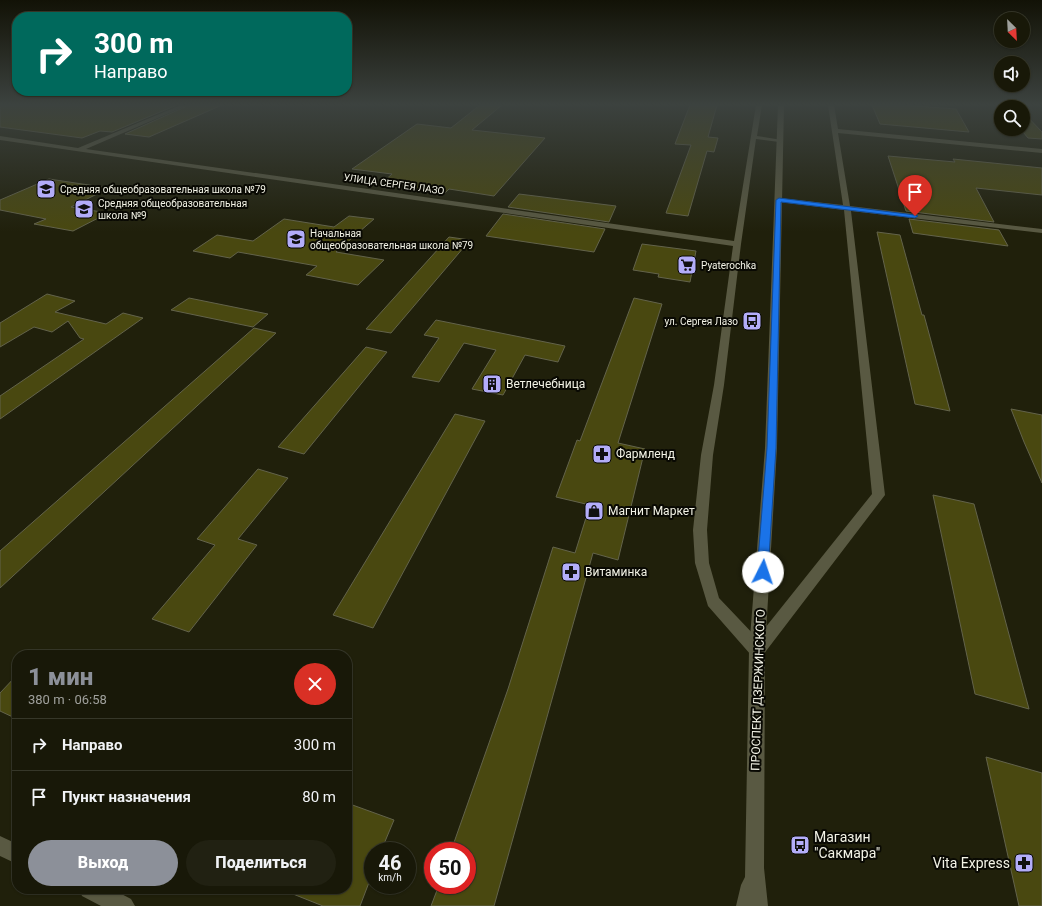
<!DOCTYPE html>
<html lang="ru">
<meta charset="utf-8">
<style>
body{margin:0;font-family:Roboto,sans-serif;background:#212112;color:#f1f3f6;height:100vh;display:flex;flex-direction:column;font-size:15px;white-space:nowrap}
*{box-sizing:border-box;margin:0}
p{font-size:13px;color:#9fa09c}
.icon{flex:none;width:22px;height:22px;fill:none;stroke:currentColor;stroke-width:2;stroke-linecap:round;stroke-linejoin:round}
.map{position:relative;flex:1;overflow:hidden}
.drawer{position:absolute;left:12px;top:650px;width:340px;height:244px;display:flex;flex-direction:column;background:#181808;border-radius:16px;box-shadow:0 1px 3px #0004,0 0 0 1px #363729}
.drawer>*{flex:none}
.guide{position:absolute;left:12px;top:12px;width:340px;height:84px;border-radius:16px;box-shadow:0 1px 3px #0004,0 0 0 1px #363729;background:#00695c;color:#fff;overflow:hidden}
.needle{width:26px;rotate:156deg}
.tools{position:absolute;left:994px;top:12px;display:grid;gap:8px}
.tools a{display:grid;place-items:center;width:36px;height:36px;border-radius:50%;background:#181808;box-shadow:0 1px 3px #0004,0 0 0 1px #363729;font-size:20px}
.speed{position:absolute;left:364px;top:842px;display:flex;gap:8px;font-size:20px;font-weight:700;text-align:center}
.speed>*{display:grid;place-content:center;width:52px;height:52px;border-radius:50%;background:#181808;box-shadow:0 1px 3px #0004,0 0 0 1px #363729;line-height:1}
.speed small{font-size:10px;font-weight:400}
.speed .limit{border:6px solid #d22;background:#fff;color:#111}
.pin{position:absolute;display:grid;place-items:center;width:34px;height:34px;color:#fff;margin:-41px -17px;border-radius:50% 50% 50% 0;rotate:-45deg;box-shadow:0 0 4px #0007}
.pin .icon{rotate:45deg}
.me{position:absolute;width:44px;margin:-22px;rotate:4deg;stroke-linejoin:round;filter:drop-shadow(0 0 3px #0008)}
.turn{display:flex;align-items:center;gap:14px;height:84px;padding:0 16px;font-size:18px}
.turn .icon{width:52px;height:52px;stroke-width:2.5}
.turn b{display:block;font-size:28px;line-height:34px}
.round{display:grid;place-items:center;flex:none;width:42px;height:42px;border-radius:21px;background:#212112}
.head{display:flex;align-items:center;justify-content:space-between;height:68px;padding:0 16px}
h1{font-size:24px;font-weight:800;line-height:30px;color:#8c9099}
.action{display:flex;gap:8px;margin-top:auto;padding:8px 16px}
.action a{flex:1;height:46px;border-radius:24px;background:#8c9099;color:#fff;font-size:16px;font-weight:800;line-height:46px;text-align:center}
.action a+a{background:#212112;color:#f1f3f6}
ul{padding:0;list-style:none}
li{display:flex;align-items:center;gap:12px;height:52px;padding:0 16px;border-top:1px solid #363729}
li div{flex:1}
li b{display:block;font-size:15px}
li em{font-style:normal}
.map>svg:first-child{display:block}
.building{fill:#494810;stroke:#63634b}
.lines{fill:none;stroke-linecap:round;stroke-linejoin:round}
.minor{fill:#595942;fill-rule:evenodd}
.secondary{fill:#595942;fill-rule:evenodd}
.route{fill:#1a73e8;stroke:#114b97}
.labels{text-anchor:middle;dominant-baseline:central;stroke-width:4;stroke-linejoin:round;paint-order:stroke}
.far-street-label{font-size:10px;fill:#f3f3e6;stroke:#090903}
.far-poi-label{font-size:10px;fill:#f3f3e6;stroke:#090903;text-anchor:start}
.poi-label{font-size:12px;fill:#f3f3e6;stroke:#090903;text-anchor:start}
.street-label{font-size:12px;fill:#f3f3e6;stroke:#090903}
.near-poi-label{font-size:14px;fill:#f3f3e6;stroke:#090903;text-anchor:start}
</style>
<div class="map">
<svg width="1042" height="906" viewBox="0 0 1042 906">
<rect width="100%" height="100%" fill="#20200b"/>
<path class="building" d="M0,105H177L112,132L100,131L82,138L0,127Z
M189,105H222L149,137L125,134Z
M480,105H502L472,130L545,138L494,196L449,189L445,193L414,189L417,186L383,182L392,174L352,169L417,124L451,128Z
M690,105H717L708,137L718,138L714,152L707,151L688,216L666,213L691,145L675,144Z
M872,105H902L956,109L969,132L880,124Z
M1023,112L1042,132V139L1028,138L1023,132Z
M888,156L955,162L953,159L1042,168V195L976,188L994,222L906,211Z
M49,179L109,188L71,207L108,213L73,231L34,224L46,219L0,210V200Z
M519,194L616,206L609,222L508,207Z
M503,214L605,229L594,252L486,236Z
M349,216L374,219L336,252L384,260L358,285L306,275L317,266L238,252L230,258L193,251L217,235L253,241L284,219L334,227Z
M909,219L999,230L1008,246L913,233Z
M877,232L900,235L922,315H924L950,411L915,404Z
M449,237L470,240L391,333L366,329Z
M642,244L696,251L690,282L658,277L659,274L633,270Z
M47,294L75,301L55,312L106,324L123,313L143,318L0,419V396L84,339L80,338L68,321L52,332L34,327L0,347V323Z
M189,298L268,314L253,327L171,310Z
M634,298L662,304L618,443L645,449L618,560L593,553L494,906H431L439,885H467V851H451L508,689L553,547L575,553L590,505L556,497L577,440L580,441Z
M436,320L565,346L558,362L525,355L503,395L472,389L496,350L464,343L439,382L412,377L439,338L424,335Z
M254,328L276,333L0,588V551Z
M366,347L387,352L304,454L278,447Z
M1011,409L1042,415V483L1024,442Z
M455,414L485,421L373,628L333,615Z
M258,469L288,478L238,539L257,545L189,632L152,619L215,545L197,539Z
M933,495L974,504L1029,709L975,694Z
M17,675V719L0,711V693Z
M986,757L1042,773V906H1019Z
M347,803L394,820L381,851H373V872L360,906H323L283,890L347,889Z"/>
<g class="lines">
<path class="minor" d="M181,105H188L86,149L734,241L756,105H762L757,136L782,140L779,142L756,139L741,244L724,385L713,455L707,530L709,563L719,598L757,638L872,494L844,210L779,202L776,200L779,198L843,205L828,105H834L838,129L1042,149V153L838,133L850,206L1042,229V233L851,211L885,495L763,655L757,658L751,655L708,606L695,563L693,530L701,455L714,385L733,246L0,140V136L78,148Z
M0,836L17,844V864L0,856Z
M79,889H112L131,899L135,906H101L82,896Z"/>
<path class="secondary" d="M778,105H784L777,448L765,650L764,868L768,906H736L741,885L745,877L749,650L765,448Z"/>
</g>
<linearGradient id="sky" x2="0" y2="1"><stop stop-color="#121206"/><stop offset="0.45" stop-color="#3c423f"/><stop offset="1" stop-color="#3c423f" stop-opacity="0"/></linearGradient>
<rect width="1042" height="232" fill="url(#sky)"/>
<path class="route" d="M779,198L915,215L918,216L915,218L781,202L776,448L768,572L766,576L763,577L759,576L757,572L767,448L776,200Z"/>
<defs>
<symbol id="school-square" viewBox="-11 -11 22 22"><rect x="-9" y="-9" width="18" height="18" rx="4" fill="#b3adf9" stroke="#090903"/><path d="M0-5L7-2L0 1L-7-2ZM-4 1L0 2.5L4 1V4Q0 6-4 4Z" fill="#111"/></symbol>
<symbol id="supermarket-square" viewBox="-11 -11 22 22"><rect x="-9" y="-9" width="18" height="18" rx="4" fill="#b3adf9" stroke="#090903"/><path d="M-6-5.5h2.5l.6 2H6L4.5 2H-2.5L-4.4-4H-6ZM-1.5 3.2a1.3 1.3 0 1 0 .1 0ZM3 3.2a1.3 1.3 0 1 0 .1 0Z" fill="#111"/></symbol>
<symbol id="bus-square" viewBox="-11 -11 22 22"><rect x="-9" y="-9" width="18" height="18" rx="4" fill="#b3adf9" stroke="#090903"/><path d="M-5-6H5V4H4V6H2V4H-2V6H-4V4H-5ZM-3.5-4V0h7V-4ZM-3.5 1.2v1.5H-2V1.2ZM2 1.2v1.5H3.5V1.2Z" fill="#111"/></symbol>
<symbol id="building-square" viewBox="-11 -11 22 22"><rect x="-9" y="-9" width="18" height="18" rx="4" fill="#b3adf9" stroke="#090903"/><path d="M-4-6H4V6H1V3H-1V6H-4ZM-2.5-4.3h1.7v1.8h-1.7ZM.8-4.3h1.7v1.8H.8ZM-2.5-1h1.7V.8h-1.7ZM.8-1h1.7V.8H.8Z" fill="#111"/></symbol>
<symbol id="pharmacy-square" viewBox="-11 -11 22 22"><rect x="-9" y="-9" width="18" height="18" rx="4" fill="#b3adf9" stroke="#090903"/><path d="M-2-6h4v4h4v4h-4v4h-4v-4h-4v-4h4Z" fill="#111"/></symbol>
<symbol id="shop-square" viewBox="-11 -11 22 22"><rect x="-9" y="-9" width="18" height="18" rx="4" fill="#b3adf9" stroke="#090903"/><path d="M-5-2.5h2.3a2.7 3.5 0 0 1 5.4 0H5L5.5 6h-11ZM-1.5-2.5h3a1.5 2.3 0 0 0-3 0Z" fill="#111"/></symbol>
</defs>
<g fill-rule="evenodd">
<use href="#school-square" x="35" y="178" width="22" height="22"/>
<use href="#school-square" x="73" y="198" width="22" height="22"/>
<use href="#school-square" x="285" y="228" width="22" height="22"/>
<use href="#supermarket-square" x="676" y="254" width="22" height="22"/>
<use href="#bus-square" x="741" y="310" width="22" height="22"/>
<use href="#building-square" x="481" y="373" width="22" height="22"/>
<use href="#pharmacy-square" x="591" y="443" width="22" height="22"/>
<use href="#shop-square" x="583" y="500" width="22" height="22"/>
<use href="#pharmacy-square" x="560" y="561" width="22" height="22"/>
<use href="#bus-square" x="789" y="834" width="22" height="22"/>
<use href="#pharmacy-square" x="1013" y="852" width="22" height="22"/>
</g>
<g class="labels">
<g class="far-street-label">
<text transform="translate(394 184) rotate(8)">УЛИЦА СЕРГЕЯ ЛАЗО</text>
</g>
<g class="far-poi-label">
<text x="60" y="189">Средняя общеобразовательная школа №79</text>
<text x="98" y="203">Средняя общеобразовательная<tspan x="98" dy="12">школа №9</tspan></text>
<text x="310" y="233">Начальная<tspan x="310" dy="12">общеобразовательная школа №79</tspan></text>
<text x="701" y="265">Pyaterochka</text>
<text x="738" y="321" text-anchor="end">ул. Сергея Лазо</text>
</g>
<g class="poi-label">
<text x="506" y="384">Ветлечебница</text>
<text x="616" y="454">Фармленд</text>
<text x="608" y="511">Магнит Маркет</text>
<text x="585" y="572">Витаминка</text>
</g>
<g class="street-label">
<text transform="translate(758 690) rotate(-88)">ПРОСПЕКТ ДЗЕРЖИНСКОГО</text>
</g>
<g class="near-poi-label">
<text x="814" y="837">Магазин<tspan x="814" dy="16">"Сакмара"</tspan></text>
<text x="1010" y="863" text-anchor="end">Vita Express</text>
</g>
</g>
</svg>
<div class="tools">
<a><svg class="needle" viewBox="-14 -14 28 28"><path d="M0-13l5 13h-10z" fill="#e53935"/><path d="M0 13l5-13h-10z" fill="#9fa09c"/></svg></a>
<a><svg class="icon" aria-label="sound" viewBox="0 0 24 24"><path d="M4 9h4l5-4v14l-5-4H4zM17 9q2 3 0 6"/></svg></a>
<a><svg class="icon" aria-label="search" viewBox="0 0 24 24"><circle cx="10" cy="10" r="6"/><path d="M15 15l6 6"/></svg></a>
</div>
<div class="speed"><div>46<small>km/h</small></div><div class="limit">50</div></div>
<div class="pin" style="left:915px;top:216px;background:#d93025"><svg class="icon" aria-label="arrive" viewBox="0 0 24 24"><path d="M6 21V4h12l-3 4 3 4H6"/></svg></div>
<svg class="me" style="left:763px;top:572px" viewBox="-20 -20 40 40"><circle r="19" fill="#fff"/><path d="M0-13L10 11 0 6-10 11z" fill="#1a73e8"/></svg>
<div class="guide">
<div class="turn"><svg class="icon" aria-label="right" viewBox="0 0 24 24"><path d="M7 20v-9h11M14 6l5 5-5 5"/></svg><div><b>300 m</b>Направо</div></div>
</div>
<section class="drawer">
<div class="head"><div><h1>1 мин</h1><p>380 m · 06:58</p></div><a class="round" style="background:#d93025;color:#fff"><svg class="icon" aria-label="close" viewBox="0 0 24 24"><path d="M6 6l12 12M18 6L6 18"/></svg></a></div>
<ul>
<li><svg class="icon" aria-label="right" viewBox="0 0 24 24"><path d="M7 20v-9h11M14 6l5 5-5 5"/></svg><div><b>Направо</b></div><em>300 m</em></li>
<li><svg class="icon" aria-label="arrive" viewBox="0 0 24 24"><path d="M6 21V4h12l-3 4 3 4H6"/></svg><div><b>Пункт назначения</b></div><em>80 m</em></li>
</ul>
<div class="action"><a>Выход</a><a>Поделиться</a></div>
</section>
</div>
